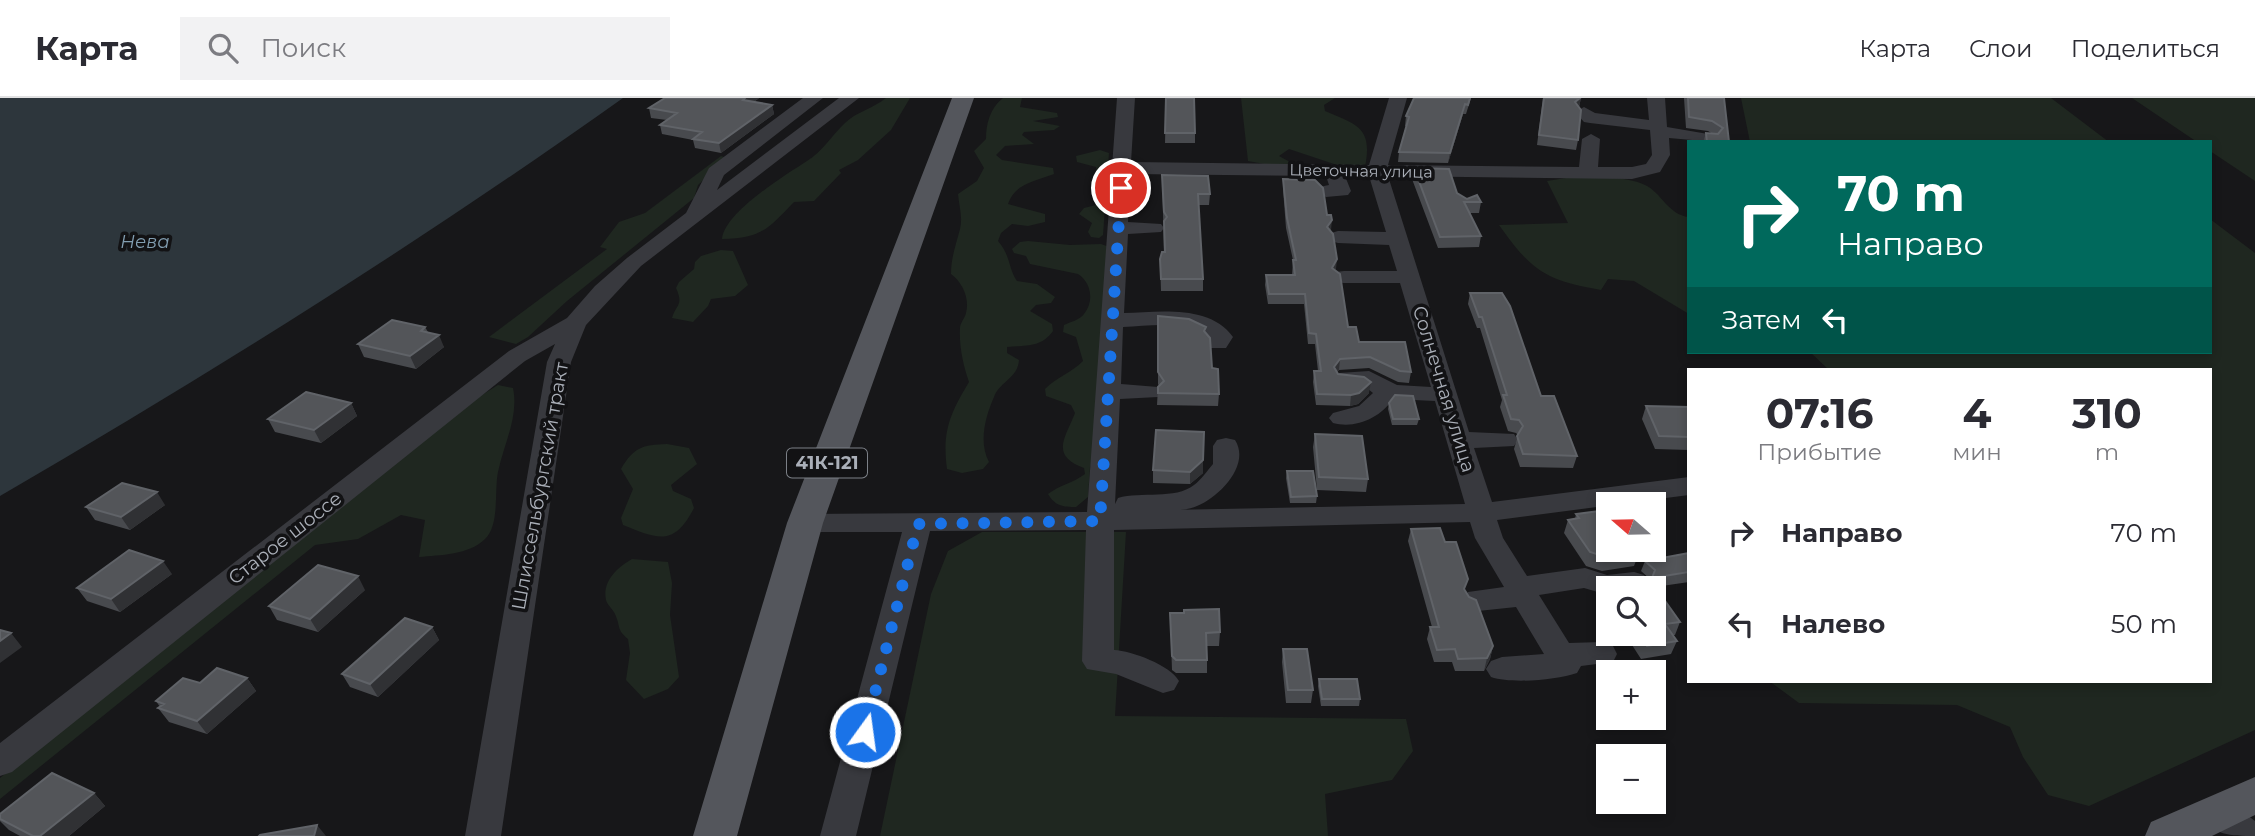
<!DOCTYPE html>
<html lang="ru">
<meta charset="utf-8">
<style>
body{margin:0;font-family:Montserrat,sans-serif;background:#f2f2f3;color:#2b2b33;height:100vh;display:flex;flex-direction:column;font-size:26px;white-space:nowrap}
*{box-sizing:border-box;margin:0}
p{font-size:23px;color:#7c7c81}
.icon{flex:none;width:38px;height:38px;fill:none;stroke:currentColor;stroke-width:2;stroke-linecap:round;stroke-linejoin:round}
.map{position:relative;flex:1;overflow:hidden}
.panel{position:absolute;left:1687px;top:270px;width:525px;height:315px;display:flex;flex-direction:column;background:#fff;border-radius:0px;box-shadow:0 4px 10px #0003}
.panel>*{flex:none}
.top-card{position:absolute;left:1687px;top:42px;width:525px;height:214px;border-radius:0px;box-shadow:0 4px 10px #0003;background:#00695c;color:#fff;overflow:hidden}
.needle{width:46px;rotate:290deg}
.fabs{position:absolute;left:1596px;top:394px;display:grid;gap:14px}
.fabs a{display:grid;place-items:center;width:70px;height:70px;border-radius:0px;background:#fff;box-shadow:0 4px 10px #0003;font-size:35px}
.pin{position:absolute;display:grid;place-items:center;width:60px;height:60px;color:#fff;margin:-30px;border:4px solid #fff;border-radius:50%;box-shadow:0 2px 7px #0007}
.me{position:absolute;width:77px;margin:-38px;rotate:14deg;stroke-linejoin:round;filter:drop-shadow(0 0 5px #0008)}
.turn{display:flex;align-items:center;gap:24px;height:147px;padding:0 35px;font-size:32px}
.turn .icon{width:91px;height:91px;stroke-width:2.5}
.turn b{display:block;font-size:49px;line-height:60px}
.then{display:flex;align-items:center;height:66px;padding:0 35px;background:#0003;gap:14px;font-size:26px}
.eta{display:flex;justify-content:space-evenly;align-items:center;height:119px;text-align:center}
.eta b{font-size:42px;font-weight:700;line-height:49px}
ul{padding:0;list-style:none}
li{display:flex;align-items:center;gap:21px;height:91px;padding:0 35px}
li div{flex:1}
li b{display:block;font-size:26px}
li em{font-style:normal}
header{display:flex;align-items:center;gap:42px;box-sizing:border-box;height:98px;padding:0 35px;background:#fff;border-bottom:2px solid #e1e1e2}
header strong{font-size:33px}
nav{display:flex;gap:38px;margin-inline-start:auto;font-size:24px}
.search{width:490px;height:63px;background:#f2f2f3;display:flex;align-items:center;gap:18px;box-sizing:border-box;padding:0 24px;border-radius:0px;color:#7c7c81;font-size:26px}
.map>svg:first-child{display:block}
.green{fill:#1f2720}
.water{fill:#2d363c}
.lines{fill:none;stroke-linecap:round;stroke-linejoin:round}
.minor{fill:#38393e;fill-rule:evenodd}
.major{fill:#54565c;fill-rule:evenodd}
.wall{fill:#484a4e}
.shaded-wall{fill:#303134}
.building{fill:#535559;stroke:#606368;stroke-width:2}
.route{stroke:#1a73e8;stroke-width:12;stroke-dasharray:0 21.6}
.labels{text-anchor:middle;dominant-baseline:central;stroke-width:7;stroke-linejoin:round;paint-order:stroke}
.far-street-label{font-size:16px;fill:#aaafb8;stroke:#121214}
.far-water-label{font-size:18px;font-style:italic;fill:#829eb1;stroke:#121214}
.shield{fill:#121214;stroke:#7c8087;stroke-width:2}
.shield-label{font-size:18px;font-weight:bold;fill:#aaafb8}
.street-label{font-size:19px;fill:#aaafb8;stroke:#121214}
</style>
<header>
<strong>Карта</strong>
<div class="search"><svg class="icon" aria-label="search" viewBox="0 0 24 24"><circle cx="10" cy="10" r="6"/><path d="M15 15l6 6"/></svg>Поиск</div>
<nav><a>Карта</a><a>Слои</a><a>Поделиться</a></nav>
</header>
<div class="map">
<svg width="2255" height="738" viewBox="0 0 2255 738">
<rect width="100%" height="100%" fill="#171719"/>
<path class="green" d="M886,0H910L891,32L858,62L839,72L841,75L814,103L794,104C768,131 762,140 722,141C725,114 784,78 807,63C822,54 832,37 845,25C856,14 874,10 886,0Z
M1003,0H1022L1020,9L1057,15L1058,19L1033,23L1060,28L1054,32L1024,34L1022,37L1034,46L1005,48L996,57L1002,62L1053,70L1054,76C1036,83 1015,85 1008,106L1045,116V124L1028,128L1012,126L1001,135L998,143C1011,158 1008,170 1017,183L1037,186L1055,199L1051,205L1036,207L1030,213L1052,226L1053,233C1041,250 1026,247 1007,249V255L1019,262C1018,280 999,284 994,299C986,317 978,344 989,364L983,371L962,375L947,371C942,333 950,316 969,284C963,267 959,248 960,230C960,225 965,220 966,215C970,200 962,184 951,176C951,159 956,147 960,131C963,119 959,108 958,96L977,83L984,70L974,53L986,41C986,26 990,10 1003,0Z
M1241,0H1335L1324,7L1325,13C1357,27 1373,29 1365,69L1340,68L1289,51L1279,58L1290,64L1310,67L1274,68L1248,63Z
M1741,0H2051L2109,44H1750Z
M2132,0H2255V83L2210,53V44H2197Z
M1100,52L1109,55L1103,137L1099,140L1091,139L1088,134L1092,125L1079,116L1084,110L1096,107L1093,101L1100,92L1096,69L1077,64L1076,58Z
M721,58L727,60L698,87L694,100L567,203L528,239L516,246L489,239L607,151L600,149L619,124L645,115Z
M1572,79C1594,80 1624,77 1645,87C1661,94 1668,117 1689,119V216L1634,183L1608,181L1601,192C1544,182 1532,173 1499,127L1568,125L1547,83Z
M2210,121L2255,155V632L2089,708L2048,697L2023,659L2010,629L1957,607L1799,605L1769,583H2210V271H1828L1810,254H2210Z
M1028,143L1070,147L1101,146L1112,150L1103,341L1090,369L1088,399L1076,409C1063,409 1055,408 1048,396C1060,387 1073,385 1085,376L1084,370C1049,357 1066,339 1075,315L1071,307L1046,298L1045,291C1057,279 1071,275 1083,263L1076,239L1063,234L1064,227C1070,224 1080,222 1084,216C1094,204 1092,185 1078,176L1030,166L1026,158L1014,155L1012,151L1020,144Z
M721,152L733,153L748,187L735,198L711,201L708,208L693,224L672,220C676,206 684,208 676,190L679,184L694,171L695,164L701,158Z
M498,287L513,290C519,319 504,345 498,374C494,393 500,427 485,441C469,457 440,457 419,459L425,422L401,417L358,441L315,447L0,701V680L171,540L474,302Z
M667,346L689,350L697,366L671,387L673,393L691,401L694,410C674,449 658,441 623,427L621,420L633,391L621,371C634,349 642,347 667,346Z
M982,434H1126L1115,618L1406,621L1413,653L1392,682L1325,696L1328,738H880L931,496L948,453Z
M632,461L668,464L672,485L670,517L679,579L668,591L644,601L626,582L630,555L628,541C616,531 621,529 615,516C613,511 607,507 606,502C602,483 618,469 632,461Z"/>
<path class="water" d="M0,0H623C422,143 213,274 0,398Z"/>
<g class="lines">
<path class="minor" d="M803,0H823L724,77L717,92L839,0H859L641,168L586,227L571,264L501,738H465L547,264L555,246L525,263L12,674L0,678V645L509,253L567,220L595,188L627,160L686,115L709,70Z
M1117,0H1135L1131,64L1369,67L1389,0H1407L1388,67L1579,69L1582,41L1591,36L1600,41L1598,69H1632L1646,66L1652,57L1650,32L1590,25L1584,24L1575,14L1584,9L1595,15L1649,22L1647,0H1665L1667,29L1708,36L1717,41L1715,44L1669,40L1670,57L1660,74L1632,81L1388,78L1469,334L1514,336L1518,342L1514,348L1474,350L1492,404L1689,379V397L1497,422L1503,440L1527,478L1585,470L1607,477L1634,474L1644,477L1649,484L1645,490H1608V497L1584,490L1539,497L1569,545L1602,544L1613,548L1617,556L1613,564L1581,568L1577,575C1556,582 1512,586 1491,579L1486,571L1491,563L1502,559L1544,556L1516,509L1478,513L1468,510L1463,502L1468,494L1504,489L1475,440L1470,424L1114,432V552C1132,553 1170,567 1179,583L1174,592L1163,595L1116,576L1087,571L1082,563L1086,432L930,433L856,738H820L902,434H805L795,432L791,425L795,418L805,416L1087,414ZM1131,76L1326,78L1329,87L1319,89L1316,93L1326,99L1348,97L1351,93L1345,78H1369L1386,134L1338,133L1331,135L1328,139L1331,143L1338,145L1389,147L1397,173H1344L1336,174L1333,179L1336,184L1344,185H1400L1431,289L1397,287L1369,273L1339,275L1335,280L1339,285L1363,287L1373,295L1359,308L1333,315L1329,320L1333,325C1356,331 1380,320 1393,301L1435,303L1465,406L1169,412C1178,412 1189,412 1197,408C1219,399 1251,367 1235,342L1226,340L1217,342L1213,348V366C1207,373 1201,382 1194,387C1175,402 1141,393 1118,400L1115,406L1120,301L1158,299L1161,294L1158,289L1121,286L1123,229C1152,228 1185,221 1209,241L1206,245L1210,250H1226L1233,239C1210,206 1158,214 1124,215L1128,136L1161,134L1164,130L1161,126L1128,124Z
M2218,700L2230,704L2255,723V738C2230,738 2213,738 2201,715L2206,704Z"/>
<path class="major" d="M952,0H974L823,425L737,738H693L787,425Z
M2255,679V717L2212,738H2145L2151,724Z"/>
</g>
<path class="wall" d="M665,0H759L754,4L772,7L774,16L721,55L695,50L693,42L662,36L660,27L667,22L651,20L649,10Z
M1166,0L1195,35V45H1165Z
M1414,0H1471L1466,16H1463L1448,65L1398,64L1399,54L1406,28H1405L1406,18Z
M1543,0H1581L1579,9L1578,42L1576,52L1537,47Z
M1684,0H1724L1729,44H1703L1706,35H1711L1708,33L1686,30Z
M1414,70L1467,101L1481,104L1479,115H1470L1481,138L1479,149L1438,150L1412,81Z
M1162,77L1210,96L1209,107H1198L1203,181V193H1161L1160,161L1164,154Z
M1283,81L1330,133L1335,173L1348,229L1359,244L1411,274L1409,285L1398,284L1369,270L1339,272L1337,274L1338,276L1369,295L1358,306L1350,308L1316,307L1313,284L1314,273H1318L1315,246H1308L1304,206H1268L1265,187L1266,177H1292L1293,162L1286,130L1283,91Z
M1470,195L1541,298L1577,358L1573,370L1520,369L1514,351L1518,337L1516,335L1508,333L1500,309L1502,302L1480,230H1477L1468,206Z
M1158,218L1206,235L1212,270L1219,296L1218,308L1157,307L1158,289L1159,288L1158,286Z
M425,229L428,234L444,249L416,271L364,259L358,246Z
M351,305L357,318L321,345L275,334L268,321Z
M1389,305L1419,321L1417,327H1392L1388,311Z
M1646,308L1689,309V352L1655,351L1642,321Z
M1315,336L1368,381L1366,394L1317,392L1313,349Z
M1153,372L1203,375L1190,386L1153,385Z
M1287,373L1317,398L1316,405H1290L1286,380Z
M165,407L130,432L95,422L86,409Z
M1576,416L1639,455L1634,468L1602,473L1586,468L1564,435L1568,422L1575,421Z
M1411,431L1445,444L1465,493L1493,548L1490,561L1484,573H1455L1452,564H1434L1427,541L1430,529H1432L1408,443Z
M1689,455V484L1648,490L1651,482L1641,473L1645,463Z
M172,476L120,514L87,503L77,490Z
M365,492L318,534L277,522L269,508Z
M1654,493L1680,524L1675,537H1673L1677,543L1671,556L1641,561L1625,536H1654Z
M1170,515L1220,534L1219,548H1207V575H1176L1172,572Z
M432,529L439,542L378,599L350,589L342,576Z
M1283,551L1313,592L1311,605H1286L1282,564Z
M247,580L256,593L207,636L169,624L158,610L160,609L156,603Z
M1319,581L1360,601L1359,608H1321L1318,588Z
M94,695L105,708L69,738H20L9,732L0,723V716Z"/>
<path class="shaded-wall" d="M745,0H759L745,11L743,2Z
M1580,0H1581L1579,9L1572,14L1575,4Z
M1465,6L1463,16L1448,65L1450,55Z
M772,7L774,16L721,55L719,45Z
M1332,122L1331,132L1325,139L1327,129Z
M1337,161L1336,171L1331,180L1332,170Z
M439,237L444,249L416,271L410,258Z
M1340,261L1339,272L1332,280L1334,269Z
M1371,284L1369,295L1358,306L1350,308L1351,297Z
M351,305L357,318L321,345L314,332Z
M1203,362V375L1190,386V374Z
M157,394L165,407L130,432L121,419Z
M163,463L172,476L120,514L111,501Z
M358,478L365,492L318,534L310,521Z
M432,529L439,542L378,599L370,586Z
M11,535L22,549L0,565V543Z
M1493,548L1490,561L1484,573L1487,560Z
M247,580L256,593L207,636L197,623Z
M94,695L105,708L69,738H40Z
M317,727L326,738H314Z"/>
<path class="building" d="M665,0H745L743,2L772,7L719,45L693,41L702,34L660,27L677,15L649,10Z
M1166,0H1194L1195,35H1165Z
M1414,0H1470L1468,7L1465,6L1450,55L1399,54L1409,19L1406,18Z
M1544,0H1580L1575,4L1581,12L1578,42L1539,37Z
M1688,0H1724L1729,44H1707L1706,35L1718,36L1723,30L1712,23L1689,19Z
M1414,70L1449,71L1457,95L1467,101L1477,97L1481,104H1464L1481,138L1440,139Z
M1162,77L1208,78L1210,96H1198L1203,181H1161L1160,161L1162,154H1165L1164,123L1167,119L1164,114Z
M1283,81L1315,82L1323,90L1327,117H1331L1332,122L1327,129L1333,136L1337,161L1332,170L1340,176L1348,229H1356L1359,244H1405L1411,274L1400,273L1370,259L1340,261L1334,269L1338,276L1364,279L1371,284L1359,295L1351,297L1317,296L1314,273H1321L1316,236L1309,235L1305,196H1269L1266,177H1295L1293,162H1296L1287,120Z
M1470,195H1502L1510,208L1541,298H1554L1577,358L1523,356L1517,338L1523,328L1519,322L1511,321L1503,297H1507L1482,219H1479Z
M1158,218L1189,221L1206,229L1204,233L1210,240L1212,270L1218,271L1219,296L1158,295V289L1164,283L1158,274Z
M392,222L425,229L421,233L439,237L410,258L358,246Z
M306,294L351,305L314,332L268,321Z
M1395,297L1413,298L1419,321H1393L1389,305Z
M1646,308L1689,309V339L1659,338Z
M1156,332L1204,334L1203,362L1190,374L1153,372Z
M1315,336L1362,338L1368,381L1319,379Z
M1287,373H1313L1317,398L1291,399Z
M122,385L157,394L121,419L86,409Z
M1608,412V452H1636L1639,455L1606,459L1590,454L1568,422L1579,420L1576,416Z
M1440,430L1445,444H1456L1468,481L1464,491L1469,499L1476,502L1493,548L1487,560L1458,561L1455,551L1437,552L1430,529H1439L1411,431Z
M129,452L163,463L111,501L77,490Z
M1689,455V474L1652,480L1655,472L1645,463Z
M318,467L358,478L310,521L269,508Z
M1654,493H1658L1680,524L1665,526L1677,543L1647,548L1638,536H1654Z
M1219,511L1220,534L1206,535L1207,562H1176L1172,558L1170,515H1184V512Z
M405,520L432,529L370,586L342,576Z
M0,532L11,535L0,543Z
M1283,551H1307L1313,592H1288Z
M217,570L247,580L197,623L158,610L164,606L156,603L183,580L200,585Z
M1319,581H1357L1360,601H1322Z
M52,675L94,695L40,738H33L0,721V716Z
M317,727L314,738H259L260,737Z"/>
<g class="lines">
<path class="route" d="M865,634L918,426L1100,423L1121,90"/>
</g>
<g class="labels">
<g class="far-street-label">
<text transform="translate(1361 73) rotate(1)">Цветочная улица</text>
</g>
<g class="far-water-label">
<text x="145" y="144">Нева</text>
</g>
<rect class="shield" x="787" y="350.5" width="80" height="29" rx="5"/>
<g class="shield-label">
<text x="827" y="365">41К-121</text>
</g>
<g class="street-label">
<text transform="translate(1444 291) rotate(73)">Солнечная улица</text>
<text transform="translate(540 388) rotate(-80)">Шлиссельбургский тракт</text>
<text transform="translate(285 440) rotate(-38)">Старое шоссе</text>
</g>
</g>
</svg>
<div class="fabs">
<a><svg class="needle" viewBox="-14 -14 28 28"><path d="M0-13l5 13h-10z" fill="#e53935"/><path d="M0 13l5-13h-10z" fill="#7c7c81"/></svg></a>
<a><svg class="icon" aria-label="search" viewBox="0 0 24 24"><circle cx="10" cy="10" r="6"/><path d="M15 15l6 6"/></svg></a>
<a>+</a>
<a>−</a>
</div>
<div class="pin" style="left:1121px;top:90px;background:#d93025"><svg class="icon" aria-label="arrive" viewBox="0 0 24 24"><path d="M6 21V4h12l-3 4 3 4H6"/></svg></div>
<svg class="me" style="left:865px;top:634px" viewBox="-20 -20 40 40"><circle r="17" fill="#1a73e8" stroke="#fff" stroke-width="3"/><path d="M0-11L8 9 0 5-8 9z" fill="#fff"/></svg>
<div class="top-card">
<div class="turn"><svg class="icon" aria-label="right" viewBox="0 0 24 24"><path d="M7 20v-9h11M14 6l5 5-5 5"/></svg><div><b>70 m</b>Направо</div></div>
<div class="then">Затем<svg class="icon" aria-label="left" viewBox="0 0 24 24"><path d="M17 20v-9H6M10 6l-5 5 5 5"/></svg></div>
</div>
<section class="panel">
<div class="eta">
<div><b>07:16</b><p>Прибытие</p></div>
<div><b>4</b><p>мин</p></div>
<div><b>310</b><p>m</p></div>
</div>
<ul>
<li><svg class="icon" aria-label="right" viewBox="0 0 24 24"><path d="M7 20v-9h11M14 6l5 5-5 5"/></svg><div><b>Направо</b></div><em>70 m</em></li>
<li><svg class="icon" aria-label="left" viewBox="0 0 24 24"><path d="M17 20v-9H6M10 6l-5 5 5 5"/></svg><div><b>Налево</b></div><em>50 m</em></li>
</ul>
</section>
</div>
